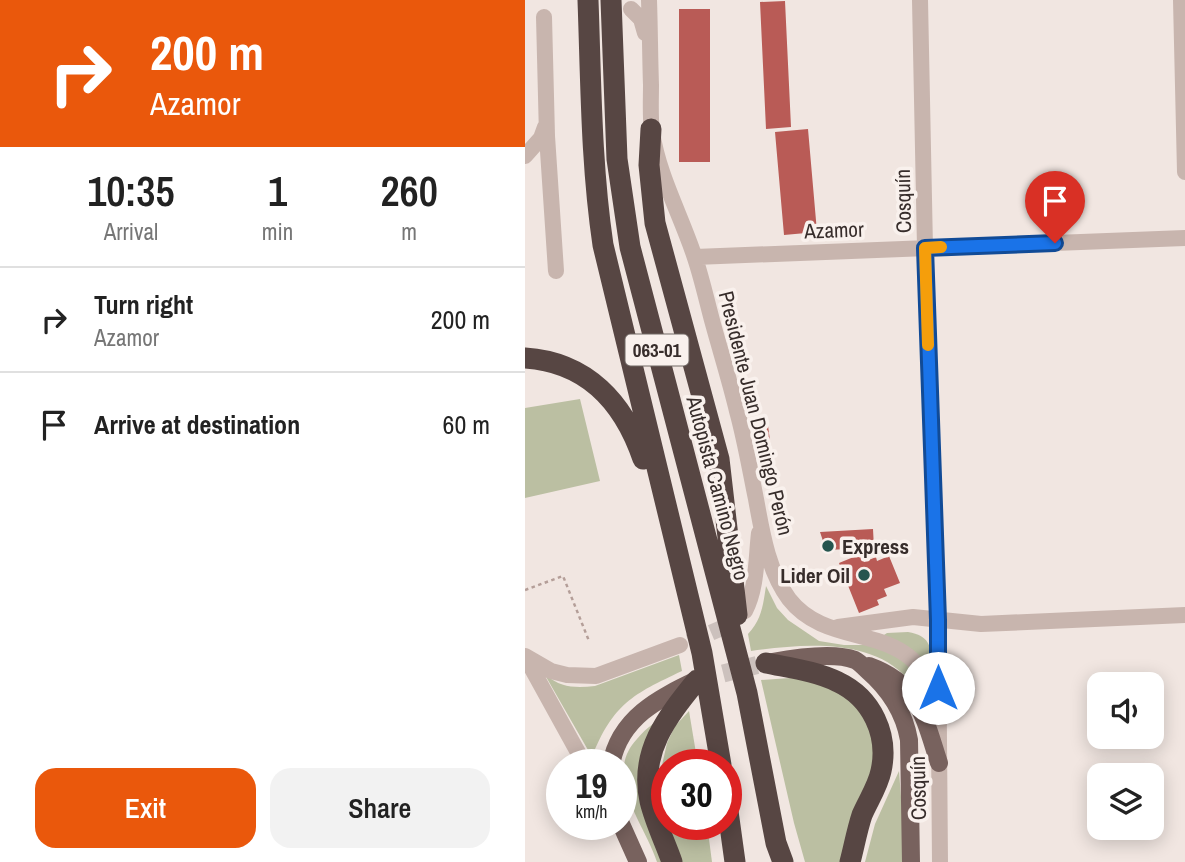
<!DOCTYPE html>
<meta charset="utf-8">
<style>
body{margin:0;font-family:"Archivo Narrow",sans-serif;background:#f2f2f2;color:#222;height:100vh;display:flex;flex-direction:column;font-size:26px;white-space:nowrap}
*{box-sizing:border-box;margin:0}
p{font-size:23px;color:#767676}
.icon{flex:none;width:38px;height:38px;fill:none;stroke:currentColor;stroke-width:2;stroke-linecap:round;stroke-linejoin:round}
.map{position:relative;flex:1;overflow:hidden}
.drawer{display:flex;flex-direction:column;background:#fff;width:525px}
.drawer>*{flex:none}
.guide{background:#ea580c;color:#fff;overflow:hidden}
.controls{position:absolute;left:562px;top:672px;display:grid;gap:14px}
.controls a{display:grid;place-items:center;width:77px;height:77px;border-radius:14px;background:#fff;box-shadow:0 4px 18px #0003;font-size:35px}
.speed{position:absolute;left:21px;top:749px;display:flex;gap:14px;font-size:35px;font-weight:700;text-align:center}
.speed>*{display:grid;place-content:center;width:91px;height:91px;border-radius:50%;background:#fff;box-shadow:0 4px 18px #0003;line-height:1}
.speed small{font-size:18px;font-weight:400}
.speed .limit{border:10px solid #d22;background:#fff;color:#111}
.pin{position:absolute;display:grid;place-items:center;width:60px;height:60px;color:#fff;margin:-72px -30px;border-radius:50% 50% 50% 0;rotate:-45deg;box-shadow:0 0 7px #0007}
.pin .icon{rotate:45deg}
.me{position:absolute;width:77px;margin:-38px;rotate:0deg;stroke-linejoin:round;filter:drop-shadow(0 0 5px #0008)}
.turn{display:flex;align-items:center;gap:24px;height:147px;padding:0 35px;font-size:32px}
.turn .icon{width:91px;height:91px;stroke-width:2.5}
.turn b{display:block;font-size:49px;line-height:60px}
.eta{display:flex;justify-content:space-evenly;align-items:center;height:119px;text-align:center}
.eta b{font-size:42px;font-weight:600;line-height:49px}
.cta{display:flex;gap:14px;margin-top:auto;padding:14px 35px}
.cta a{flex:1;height:80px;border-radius:21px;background:#ea580c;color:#fff;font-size:28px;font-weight:600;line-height:80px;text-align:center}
.cta a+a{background:#f2f2f2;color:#222}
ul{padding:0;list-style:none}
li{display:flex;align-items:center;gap:21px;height:105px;padding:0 35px;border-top:2px solid #e0e0e0}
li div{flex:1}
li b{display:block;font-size:26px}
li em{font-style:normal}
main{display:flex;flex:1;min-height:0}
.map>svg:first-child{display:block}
.green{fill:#bbbfa2}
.building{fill:#b95b56}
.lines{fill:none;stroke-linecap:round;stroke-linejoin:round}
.minor-tunnel{stroke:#ccc1bd;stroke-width:16;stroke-dasharray:16 8;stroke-linecap:butt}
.major-tunnel{stroke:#ccc1bd;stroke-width:18;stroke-dasharray:18 9;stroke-linecap:butt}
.path{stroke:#b49e98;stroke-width:2.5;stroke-dasharray:3.5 3.5;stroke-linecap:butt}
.minor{stroke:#c8b5ae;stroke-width:16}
.major{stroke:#78625e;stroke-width:18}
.highway{stroke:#574643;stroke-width:21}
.route-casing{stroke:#114b97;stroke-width:18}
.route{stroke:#1a73e8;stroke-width:12}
.slow{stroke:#f59e0b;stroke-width:12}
.poi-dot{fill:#25554f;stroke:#f9f1ed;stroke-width:2.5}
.labels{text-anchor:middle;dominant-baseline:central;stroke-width:7;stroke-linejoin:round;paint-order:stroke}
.shield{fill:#f9f1ed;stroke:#716865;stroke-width:2}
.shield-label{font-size:19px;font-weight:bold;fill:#372d2b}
.street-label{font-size:21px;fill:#372d2b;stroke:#f9f1ed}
.poi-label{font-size:21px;font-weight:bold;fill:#372d2b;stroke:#f9f1ed;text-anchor:start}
</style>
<main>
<section class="drawer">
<div class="guide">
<div class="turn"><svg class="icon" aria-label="right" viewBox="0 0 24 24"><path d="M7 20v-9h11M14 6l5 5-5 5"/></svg><div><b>200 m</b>Azamor</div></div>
</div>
<div class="eta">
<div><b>10:35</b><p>Arrival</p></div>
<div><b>1</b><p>min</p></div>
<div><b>260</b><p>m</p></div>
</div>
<ul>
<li><svg class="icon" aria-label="right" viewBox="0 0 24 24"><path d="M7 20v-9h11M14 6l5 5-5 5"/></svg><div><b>Turn right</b><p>Azamor</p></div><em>200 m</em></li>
<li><svg class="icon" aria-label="arrive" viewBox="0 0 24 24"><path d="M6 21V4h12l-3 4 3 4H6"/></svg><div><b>Arrive at destination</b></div><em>60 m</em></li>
</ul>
<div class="cta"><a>Exit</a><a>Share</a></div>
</section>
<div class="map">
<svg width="660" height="862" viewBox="0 0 660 862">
<rect width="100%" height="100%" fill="#f1e6e1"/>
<path class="green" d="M55,399L75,481L0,498V408Z
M241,586L252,608L263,620L294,641L319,645H346L382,661L394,675L407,700L405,708L403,710C396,699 390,687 382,678C345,637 275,644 226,651L223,634C237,619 238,605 241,586Z
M383,632C405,636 405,645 408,665L405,667C392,653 379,642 360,637L359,635L362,633Z
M154,655L157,671C108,694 88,704 67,757L20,675H21C36,688 51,688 70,686Z
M265,678L293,681L320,695L337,712L349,735L350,757L320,862H280L269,823L236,680Z
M164,711L173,765H142V820L134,798L133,783L142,743L150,726Z
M128,724L136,862H132C120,824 77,776 112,739C117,733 122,728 128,724Z
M374,771L381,862H340L350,824Z
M143,824H182L187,862H156Z"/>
<path class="building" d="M260,1L266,127L241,129L235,2Z
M154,9H185V162H154Z
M283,129L292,232L259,235L250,132Z
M242,418L247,456L233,457L229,419Z
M348,529L349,548L301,550L295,532Z
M336,554L339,562L351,557L352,561L364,556L375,583L359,589L362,596L352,600L354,605L334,613L314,563Z"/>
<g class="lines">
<path class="minor-tunnel" d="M164,642L211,622"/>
<path class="major-tunnel" d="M172,680L232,665"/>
<path class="path" d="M0,590L38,576L64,641"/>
<path class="minor" d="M124,0C125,28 125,57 126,85C126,100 125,117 127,132C134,177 156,215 170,258C177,279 182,302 188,324C196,353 205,382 212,411C220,440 225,470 231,499C237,532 243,571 264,599C306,653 386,617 410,698
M395,0L400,248L413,620L415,862
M656,0L660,172
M106,9L116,19L120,33
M19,17L22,136L31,271
M0,156L16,138L20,127
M170,257L660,238
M220,611C232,588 231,559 234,533
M313,627L388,617L456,624L660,615
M0,656L26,671L42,675L71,676L155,645
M1,658L60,765"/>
<path class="major" d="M247,662C269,658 309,652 330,660C334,662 339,667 342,670C364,689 379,711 384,740L386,862
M344,666C394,684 399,717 414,763
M86,765C94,718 134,698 172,680
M96,824L113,862"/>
<path class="highway" d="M63,0C66,82 66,164 78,245L177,653L196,765
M86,0L92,159L105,247L222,693L251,843L258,862
M126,129L124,165L130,223L194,459L212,615
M0,358C62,362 99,403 118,459
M241,663C265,668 291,671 313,682C347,698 364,735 356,771C353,786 343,801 337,815C332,830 329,847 325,862
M201,797L210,862
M147,862C140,842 130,822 125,801C114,751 143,716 172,680"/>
</g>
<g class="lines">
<defs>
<path id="route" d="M413,688V620L400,248L530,243"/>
</defs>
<use href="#route" class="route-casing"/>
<use href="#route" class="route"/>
<path class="slow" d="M403,345L400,248L416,247"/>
</g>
<g class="poi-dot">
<circle cx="303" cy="546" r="7"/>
<circle cx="339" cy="575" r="7"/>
</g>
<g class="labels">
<rect class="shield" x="100.5" y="334.5" width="63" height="31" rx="5"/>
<g class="shield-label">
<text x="132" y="350">063-01</text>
</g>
<g class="street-label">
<text transform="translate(378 201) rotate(-91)">Cosquín</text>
<text transform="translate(309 230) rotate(-2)">Azamor</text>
<text transform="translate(231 413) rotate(76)">Presidente Juan Domingo Perón</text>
<text transform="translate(193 488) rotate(75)">Autopista Camino Negro</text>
<text transform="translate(393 788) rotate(-91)">Cosquín</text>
</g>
<g class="poi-label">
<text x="317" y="546">Express</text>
<text x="325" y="575" text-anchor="end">Lider Oil</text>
</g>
</g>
</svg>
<div class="controls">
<a><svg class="icon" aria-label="sound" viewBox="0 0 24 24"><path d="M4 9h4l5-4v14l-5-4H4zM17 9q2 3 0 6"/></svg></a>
<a><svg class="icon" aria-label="layers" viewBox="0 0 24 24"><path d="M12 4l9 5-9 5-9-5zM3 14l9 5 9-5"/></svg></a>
</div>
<div class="speed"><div>19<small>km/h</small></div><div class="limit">30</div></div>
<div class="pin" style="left:530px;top:243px;background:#d93025"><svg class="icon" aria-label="arrive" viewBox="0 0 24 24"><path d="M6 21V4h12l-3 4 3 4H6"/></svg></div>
<svg class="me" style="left:413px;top:688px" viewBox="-20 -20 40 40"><circle r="19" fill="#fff"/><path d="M0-13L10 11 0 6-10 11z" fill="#1a73e8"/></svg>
</div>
</main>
